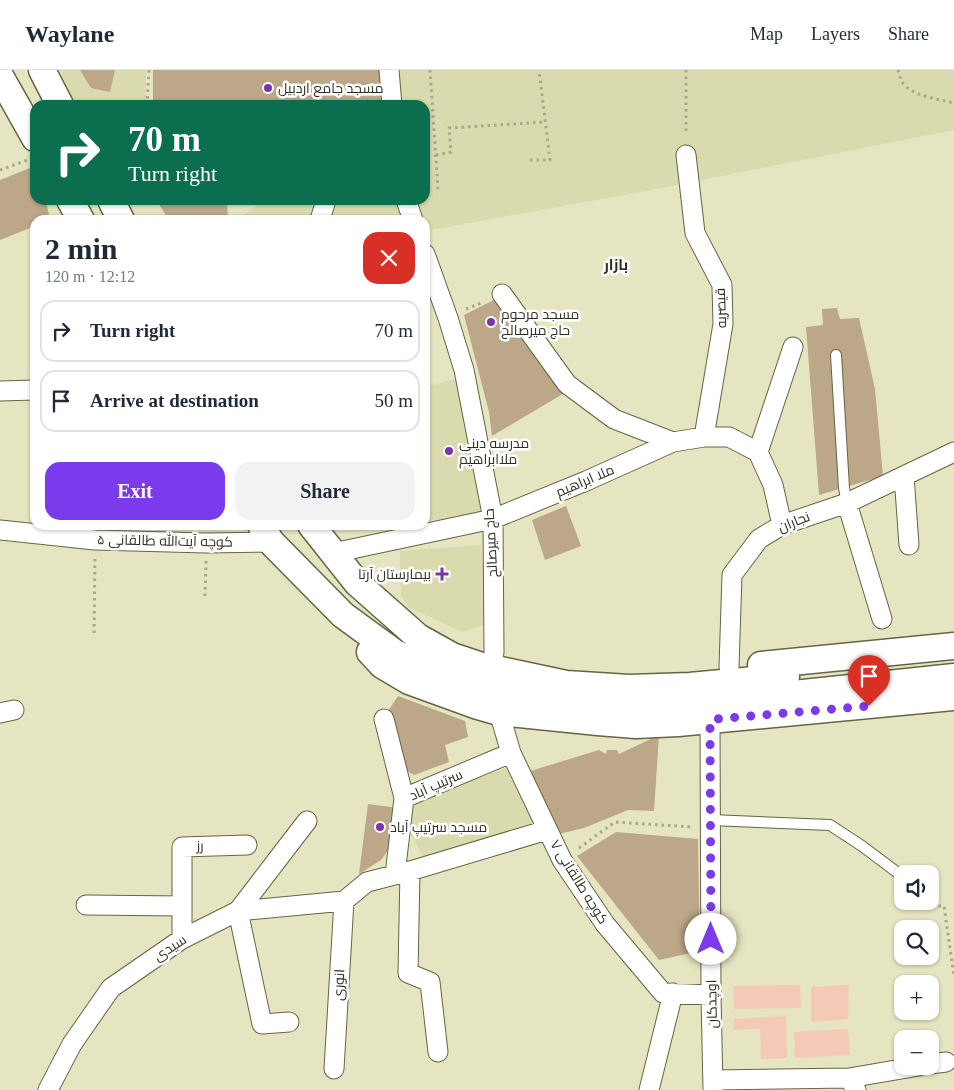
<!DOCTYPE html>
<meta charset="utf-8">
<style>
body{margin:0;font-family:"Times New Roman",Cairo,serif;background:#f2f2f3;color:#1f2937;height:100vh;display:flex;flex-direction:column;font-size:19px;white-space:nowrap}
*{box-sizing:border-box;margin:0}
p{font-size:16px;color:#747a83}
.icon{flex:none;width:28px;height:28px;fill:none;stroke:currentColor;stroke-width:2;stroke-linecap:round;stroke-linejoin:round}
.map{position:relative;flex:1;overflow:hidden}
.sheet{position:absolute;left:30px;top:145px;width:400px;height:315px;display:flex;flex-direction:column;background:#fff;border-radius:15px;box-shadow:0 1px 4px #0004}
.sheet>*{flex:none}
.top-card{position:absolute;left:30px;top:30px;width:400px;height:105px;border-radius:15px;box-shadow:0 1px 4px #0004;background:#0b6e4f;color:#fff;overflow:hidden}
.tools{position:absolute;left:894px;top:795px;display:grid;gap:10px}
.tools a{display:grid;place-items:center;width:45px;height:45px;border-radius:10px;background:#fff;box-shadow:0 1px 4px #0004;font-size:25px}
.pin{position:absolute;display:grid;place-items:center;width:42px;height:42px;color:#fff;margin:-51px -21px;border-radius:50% 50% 50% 0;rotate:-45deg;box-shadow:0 0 5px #0007}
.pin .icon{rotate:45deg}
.me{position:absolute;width:55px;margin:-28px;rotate:0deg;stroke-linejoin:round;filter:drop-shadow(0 0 4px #0008)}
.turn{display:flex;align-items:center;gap:18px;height:105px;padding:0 15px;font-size:22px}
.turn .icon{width:65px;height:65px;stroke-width:2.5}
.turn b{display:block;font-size:35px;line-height:42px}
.round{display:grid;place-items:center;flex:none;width:52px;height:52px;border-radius:15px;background:#f2f2f3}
.head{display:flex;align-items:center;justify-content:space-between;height:85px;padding:0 15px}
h1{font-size:30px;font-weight:800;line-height:38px}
.action{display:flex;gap:10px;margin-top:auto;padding:10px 15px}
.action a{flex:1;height:58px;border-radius:15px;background:#7c3aed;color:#fff;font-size:20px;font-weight:800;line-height:58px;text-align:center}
.action a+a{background:#f2f2f3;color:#1f2937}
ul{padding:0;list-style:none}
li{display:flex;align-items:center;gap:15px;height:62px;margin:0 10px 8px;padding:0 5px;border:2px solid #e0e1e3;border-radius:15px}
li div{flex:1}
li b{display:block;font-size:19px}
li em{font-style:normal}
header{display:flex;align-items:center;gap:30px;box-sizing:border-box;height:70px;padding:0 25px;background:#fff;border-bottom:1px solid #e0e1e3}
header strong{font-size:24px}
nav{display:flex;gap:28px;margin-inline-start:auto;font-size:18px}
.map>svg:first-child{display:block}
.built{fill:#dadaaf}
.green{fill:#f4c9b7}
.building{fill:#bca789}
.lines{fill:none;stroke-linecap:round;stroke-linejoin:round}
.lane-casing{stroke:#656545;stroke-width:12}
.street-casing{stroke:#656545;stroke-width:21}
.secondary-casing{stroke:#656545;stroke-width:29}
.path{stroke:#a7a78b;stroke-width:3;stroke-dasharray:2.5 4;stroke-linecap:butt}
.lane{stroke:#fff;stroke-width:10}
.street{stroke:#fff;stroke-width:19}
.secondary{stroke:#fff;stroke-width:26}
.route{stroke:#7c3aed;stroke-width:9;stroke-dasharray:0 16.2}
.poi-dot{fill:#7a34a8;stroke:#fff;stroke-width:2}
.labels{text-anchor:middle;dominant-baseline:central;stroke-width:5;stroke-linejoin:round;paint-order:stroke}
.poi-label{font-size:14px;fill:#2f2f21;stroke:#fff;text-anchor:start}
.street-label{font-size:14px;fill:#2f2f21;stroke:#fff}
.neighbourhood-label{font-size:15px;font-weight:bold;fill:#2f2f21;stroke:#fff}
</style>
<header>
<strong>Waylane</strong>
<nav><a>Map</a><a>Layers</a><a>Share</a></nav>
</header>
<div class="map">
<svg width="954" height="1020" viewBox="0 0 954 1020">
<rect width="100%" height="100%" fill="#e5e5c1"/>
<path class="built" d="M60,0H146V35H76Z
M383,0H954V60L651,120L425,161V150H237L264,130H425V35H386Z
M460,308L484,444L425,451V317Z
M481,475L488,554L462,562L408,537L401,526L400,481Z
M513,696L537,760L426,792L412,766L411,730Z"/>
<path class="green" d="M800,915L801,938L734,939L733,916Z
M849,915L848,949L811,952V917Z
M786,946L787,988L761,989L760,959L733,960L734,949Z
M848,959L850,985L795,988L794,962Z"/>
<path class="building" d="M80,0H115L110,22L91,18Z
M153,0H381L384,35H153Z
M30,98L35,106V130H46L50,150H35V156L0,170V110Z
M158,130H227L228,150H169L160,136Z
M498,228L568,321L492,366L489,342L464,245Z
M837,238L840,249L859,248L875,319L883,406L819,425L806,257L823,255L822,239Z
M566,436L581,476L545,490L532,450Z
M398,626L465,651L468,667L445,675L449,692L414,705L407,701L388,641Z
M659,665L654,741L628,740L584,758L554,765L527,702L599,680L606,684L607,680H617L619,684Z
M368,734L398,738L392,775L381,790L359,804Z
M616,762L698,769L700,881L659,890L577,786Z"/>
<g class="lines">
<defs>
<path id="lane" d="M836,285L844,418L847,433
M711,750L830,755L862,776L902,806"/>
<path id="street" d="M389,0L392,35
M686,85L695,163L722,215L723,254L704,367
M406,130L413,150
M320,150L326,130
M425,184L448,248L464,300L493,449L494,583
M502,224L567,314L614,349L673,372
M0,321L35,320
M758,382L793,277
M904,406L909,475
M847,433L882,549
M0,460L95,470L206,473L271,472
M333,483L493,449L586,411L673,372L704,367H729L758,382L773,415L782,455
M729,597L732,505L759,469L782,455L847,433L954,382
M499,642L511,683L562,790L605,854L663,923L711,925
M0,643L14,640
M384,649L404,728
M410,801L408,903L430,912L438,982
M395,805L404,728L511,683
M86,835L182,836
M238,841L344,831L367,812L410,801L547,760
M238,841L262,954L289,952
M182,869V777L247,775
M930,994L946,992
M334,999L344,831
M849,1008L919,996
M713,1010L849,1008L856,1020
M48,1020L72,974L111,918L182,869L238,841L307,751
M649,1020L673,923
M713,1020L711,925L710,651L716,649"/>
<path id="secondary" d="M42,0L60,35
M0,6L35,68
M70,130L81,150
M111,130L121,150
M261,455L271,472L343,545L395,583L428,599L470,614L555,631L625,637L726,631L954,607
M311,455L357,513L418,567L452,586L482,596L566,614L629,618L690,616L786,607
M370,582L382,595L409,611L478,636L499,642L598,652L636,655L678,653L954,627
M761,595L954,576"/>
</defs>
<use href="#lane" class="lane-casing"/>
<use href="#street" class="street-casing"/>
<use href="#secondary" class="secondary-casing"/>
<path class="path" d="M430,0L438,120
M686,0V65
M898,0C899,4 900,8 902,12C911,26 938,29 954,33
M147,35L149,0
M436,85L451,82L449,58L545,52
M530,90H550L539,0
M0,100L28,90
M466,239L484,232
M205,526L206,491
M94,563L95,488
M579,778L615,752L692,757
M912,831V837L944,836L954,906"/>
<use href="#lane" class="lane"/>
<use href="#street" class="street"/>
<use href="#secondary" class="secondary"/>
</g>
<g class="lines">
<path class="route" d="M711,869L710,651L716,649L869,636"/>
</g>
<g class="poi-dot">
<circle cx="268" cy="18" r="5"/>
<circle cx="491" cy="252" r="5"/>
<circle cx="449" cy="381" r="5"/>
<path d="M439.5 496.5h5v5h5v5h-5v5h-5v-5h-5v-5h5z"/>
<circle cx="380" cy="757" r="5"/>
</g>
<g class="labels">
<g class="poi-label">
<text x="278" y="18">مسجد جامع اردبیل</text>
<text x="501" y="244">مسجد مرحوم<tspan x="501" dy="16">حاج میرصالح</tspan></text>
<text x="459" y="373">مدرسه دینی<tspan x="459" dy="16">ملاابراهیم</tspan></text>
<text x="431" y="504" text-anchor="end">بیمارستان آرتا</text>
<text x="390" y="757">مسجد سرتیپ آباد</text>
</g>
<g class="street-label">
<text transform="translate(721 238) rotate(-92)">قیصریه</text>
<text transform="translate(585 411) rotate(-23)">ملا ابراهیم</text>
<text transform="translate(794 452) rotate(-22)">نجاران</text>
<text transform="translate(165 471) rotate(1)">کوچه آیت‌الله طالقانی ۵</text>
<text transform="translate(491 473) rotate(-93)">حاج میرصالح</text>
<text transform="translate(436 715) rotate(-24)">سرتیپ آباد</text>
<text transform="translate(200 776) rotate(-1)">رز</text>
<text transform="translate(579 812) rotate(58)">کوچه طالقانی ۷</text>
<text transform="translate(170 878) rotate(-33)">سیدی</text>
<text transform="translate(339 915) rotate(-87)">انوری</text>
<text transform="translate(712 934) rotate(-91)">اوچدکان</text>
</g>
<g class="neighbourhood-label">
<text x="616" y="195">بازار</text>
</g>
</g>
</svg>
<div class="tools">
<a><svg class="icon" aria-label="sound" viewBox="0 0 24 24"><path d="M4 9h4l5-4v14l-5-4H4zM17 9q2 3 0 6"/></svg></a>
<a><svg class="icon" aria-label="search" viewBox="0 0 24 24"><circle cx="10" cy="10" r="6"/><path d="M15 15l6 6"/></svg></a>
<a>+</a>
<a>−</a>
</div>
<div class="pin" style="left:869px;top:636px;background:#d93025"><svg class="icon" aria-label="arrive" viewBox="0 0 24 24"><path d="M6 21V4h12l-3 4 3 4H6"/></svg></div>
<svg class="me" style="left:711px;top:869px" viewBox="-20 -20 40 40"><circle r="19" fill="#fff"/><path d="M0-13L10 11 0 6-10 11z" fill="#7c3aed"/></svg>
<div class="top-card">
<div class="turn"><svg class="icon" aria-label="right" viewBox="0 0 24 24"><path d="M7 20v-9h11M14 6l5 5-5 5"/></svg><div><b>70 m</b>Turn right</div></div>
</div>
<section class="sheet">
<div class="head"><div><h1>2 min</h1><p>120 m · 12:12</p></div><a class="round" style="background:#d93025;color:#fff"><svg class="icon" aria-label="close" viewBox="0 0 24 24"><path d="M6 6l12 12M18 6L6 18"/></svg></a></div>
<ul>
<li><svg class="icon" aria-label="right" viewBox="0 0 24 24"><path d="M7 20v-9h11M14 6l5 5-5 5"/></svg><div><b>Turn right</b></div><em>70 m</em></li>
<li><svg class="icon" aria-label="arrive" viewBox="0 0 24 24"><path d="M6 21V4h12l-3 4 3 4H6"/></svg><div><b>Arrive at destination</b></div><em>50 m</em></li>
</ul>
<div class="action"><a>Exit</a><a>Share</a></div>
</section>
</div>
